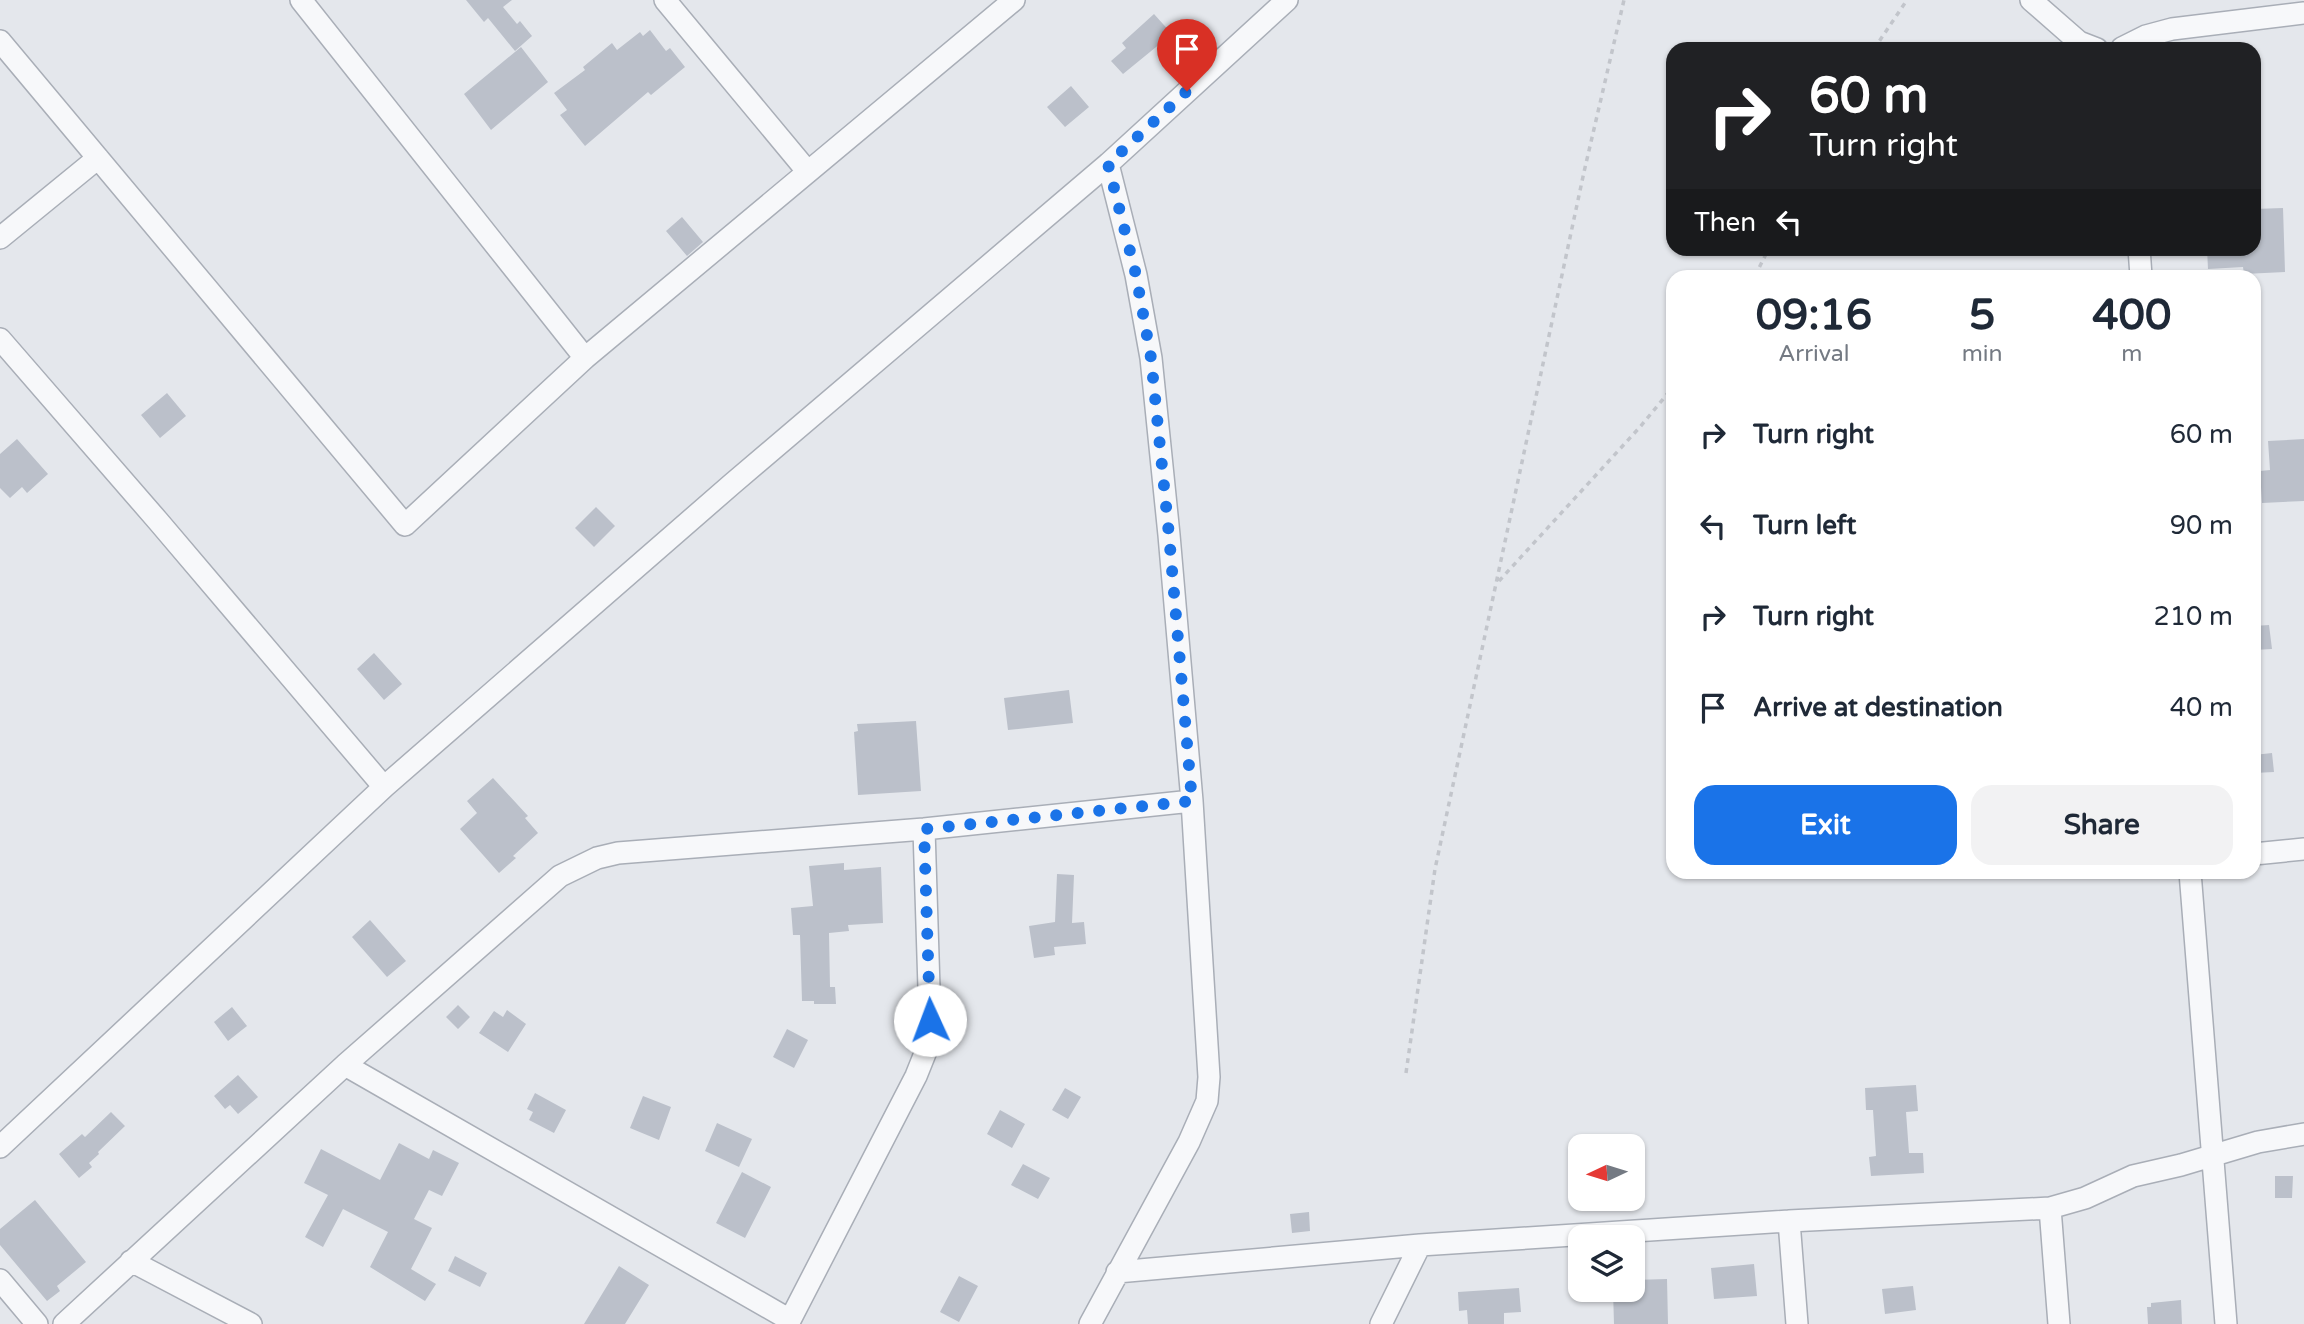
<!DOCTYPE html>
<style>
body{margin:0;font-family:"Varela Round",sans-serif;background:#f2f2f3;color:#1f2937;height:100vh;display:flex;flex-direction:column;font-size:26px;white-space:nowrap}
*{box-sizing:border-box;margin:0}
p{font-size:23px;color:#747a83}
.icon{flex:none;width:38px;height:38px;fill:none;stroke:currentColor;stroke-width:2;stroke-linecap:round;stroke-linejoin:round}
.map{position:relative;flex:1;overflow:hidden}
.side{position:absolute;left:1666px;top:270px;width:595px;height:609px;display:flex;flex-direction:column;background:#fff;border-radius:21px;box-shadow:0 2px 5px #0004}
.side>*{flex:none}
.banner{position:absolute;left:1666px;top:42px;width:595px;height:214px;border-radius:21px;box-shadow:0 2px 5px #0004;background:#202124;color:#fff;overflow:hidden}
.needle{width:46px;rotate:266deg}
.buttons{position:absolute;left:1568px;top:1134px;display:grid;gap:14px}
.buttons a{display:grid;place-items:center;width:77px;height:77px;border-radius:14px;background:#fff;box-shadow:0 2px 5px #0004;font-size:35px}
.pin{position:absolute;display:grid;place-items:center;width:60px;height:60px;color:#fff;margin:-72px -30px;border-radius:50% 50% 50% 0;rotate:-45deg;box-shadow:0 0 7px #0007}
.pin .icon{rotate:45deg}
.me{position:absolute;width:77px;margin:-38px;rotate:358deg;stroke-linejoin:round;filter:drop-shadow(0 0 5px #0008)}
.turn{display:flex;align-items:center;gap:24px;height:147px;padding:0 28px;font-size:32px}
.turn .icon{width:91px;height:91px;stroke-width:2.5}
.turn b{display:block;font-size:49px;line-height:60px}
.then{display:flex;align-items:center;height:66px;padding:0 28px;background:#0003;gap:14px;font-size:26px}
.eta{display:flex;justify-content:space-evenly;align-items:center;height:119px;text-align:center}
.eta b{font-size:42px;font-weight:700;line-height:49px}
.action{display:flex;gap:14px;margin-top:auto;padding:14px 28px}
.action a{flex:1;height:80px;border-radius:21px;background:#1a73e8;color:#fff;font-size:28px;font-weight:700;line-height:80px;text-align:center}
.action a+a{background:#f2f2f3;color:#1f2937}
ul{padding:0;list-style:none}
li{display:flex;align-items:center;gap:21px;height:91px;padding:0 28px}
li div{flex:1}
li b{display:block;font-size:26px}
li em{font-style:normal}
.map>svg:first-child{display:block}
.building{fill:#bbc0ca}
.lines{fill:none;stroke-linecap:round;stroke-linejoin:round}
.minor-casing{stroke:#a9aeb7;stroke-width:24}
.path{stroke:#c2c5cb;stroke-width:3.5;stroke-dasharray:5 5;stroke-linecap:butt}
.minor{stroke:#f7f8fa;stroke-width:21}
.route{stroke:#1a73e8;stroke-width:12;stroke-dasharray:0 21.6}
</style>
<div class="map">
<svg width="2304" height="1324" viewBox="0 0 2304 1324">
<rect width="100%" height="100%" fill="#e4e7ec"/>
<path class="building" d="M466,0H512L503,7L517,24L520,21L532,36L515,51L488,18L484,22Z
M1154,14L1172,34L1123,74L1111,61L1126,48L1122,43Z
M650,30L666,51L670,48L685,67L651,95L648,92L585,146L560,115L567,110L554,93L585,70L583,67L612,43L617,50L640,32L643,36Z
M521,47L548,82L491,130L464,94Z
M1071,86L1089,107L1065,127L1047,107Z
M2283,208L2285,272L2244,274L2243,267L2208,269L2207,248H2254V209Z
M682,217L703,242L687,256L666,231Z
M167,393L186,416L160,438L141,415Z
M17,439L48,474L27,493L22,487L10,498L0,488V454Z
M2304,439V501L2262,503L2260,471L2270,470L2268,441Z
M596,507L615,526L594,547L575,528Z
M2269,625L2272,649L2254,650V626Z
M374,653L402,684L384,700L357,669Z
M1069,690L1073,723L1008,730L1004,698Z
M916,721L921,791L858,795L854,732L858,731L857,724Z
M2272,753L2274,772L2254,773V755Z
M493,778L528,816L525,818L538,833L513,856L516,858L499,873L460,829L477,813L467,801Z
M844,863V870L881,867L883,923L848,925L849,931L829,933L830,987H835L836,1004H814V1001H802L800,935H793L791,908L813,906L809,866Z
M1057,874L1074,875L1072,923L1084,922L1086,944L1054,947L1055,955L1034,958L1029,926L1055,922Z
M370,920L406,961L387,977L352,937Z
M458,1005L470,1017L458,1029L446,1017Z
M232,1007L247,1026L228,1041L214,1022Z
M507,1010L526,1024L508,1052L479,1033L494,1011L503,1017Z
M787,1029L808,1040L794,1068L773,1057Z
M238,1075L258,1097L238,1114L230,1105L225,1109L214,1096Z
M1916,1085L1918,1111L1906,1112L1909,1153H1923L1924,1173L1871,1176L1869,1157L1876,1156L1873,1110H1866L1865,1088Z
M1065,1088L1081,1097L1068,1119L1052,1110Z
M535,1093L566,1110L554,1133L529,1120L533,1112L527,1109Z
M643,1096L671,1107L659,1140L630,1128Z
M1000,1110L1025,1124L1012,1148L987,1134Z
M111,1112L125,1126L98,1152L99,1154L89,1163L92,1167L79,1178L59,1154L82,1134L85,1137Z
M717,1123L752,1139L739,1167L705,1151Z
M399,1143L429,1159L433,1150L459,1163L442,1196L429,1190L414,1219L432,1228L411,1269L436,1284L425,1301L370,1267L388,1232L343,1209L323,1247L305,1237L328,1195L304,1183L321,1149L380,1180Z
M1023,1164L1050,1178L1038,1199L1011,1185Z
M742,1172L771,1187L745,1238L716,1223Z
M2275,1176H2293L2292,1198H2275Z
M35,1200L86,1262L57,1286L60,1291L47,1301L0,1245V1229Z
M1309,1212L1310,1231L1292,1233L1290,1214Z
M455,1256L487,1273L480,1287L448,1271Z
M1754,1264L1757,1296L1714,1299L1711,1268Z
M619,1266L649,1285L625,1324H584Z
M959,1276L978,1286L959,1322L940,1312Z
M1667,1279L1668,1324H1614L1613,1290H1633V1280Z
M1913,1286L1916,1310L1885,1314L1882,1289Z
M1519,1288L1521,1312L1504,1313V1324H1468L1467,1310L1459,1311L1458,1292Z
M2181,1300L2182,1324H2148L2147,1307H2151V1303Z"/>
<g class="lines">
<defs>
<path id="minor" d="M301,0L585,358L1014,0
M665,0L808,172
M2031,0L2079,42L2097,49
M0,41L405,525L585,358
M2122,48L2146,36L2172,29L2304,13
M0,238L98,158
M2139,248L2141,276
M0,339L158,521L384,787
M2254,854L2304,849
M2190,872L2226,1324
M345,1065L790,1320
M0,1147L384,787L732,484L1108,164L1287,0
M2050,1208L2059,1324
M1789,1221L1797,1324
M131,1261L251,1324
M1117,1272L1420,1245L1789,1221L2050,1208L2085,1198L2133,1176L2181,1165L2258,1142L2304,1134
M0,1280L37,1324
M64,1324L345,1065L560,876L597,858L618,853L924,829L1192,801
M788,1324L916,1076L926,1051L930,1020L924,829
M1090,1324L1189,1142L1207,1101L1209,1077L1192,801L1169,535L1151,358L1136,275L1108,164
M1381,1324L1420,1245"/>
</defs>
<use href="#minor" class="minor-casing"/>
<path class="path" d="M1874,49L1907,0
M1755,276L1769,248
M1499,581L1640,427L1673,387
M1406,1073L1435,869L1584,172L1624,0"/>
<use href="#minor" class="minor"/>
</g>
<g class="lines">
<path class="route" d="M930,1020L924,829L1192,801L1169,535L1151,358L1136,275L1108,164L1187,91"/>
</g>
</svg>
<div class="buttons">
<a><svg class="needle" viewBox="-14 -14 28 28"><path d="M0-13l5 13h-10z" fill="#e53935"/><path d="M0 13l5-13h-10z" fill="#747a83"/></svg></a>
<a><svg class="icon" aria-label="layers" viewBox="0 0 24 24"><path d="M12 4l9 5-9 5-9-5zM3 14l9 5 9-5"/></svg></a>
</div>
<div class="pin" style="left:1187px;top:91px;background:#d93025"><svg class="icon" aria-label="arrive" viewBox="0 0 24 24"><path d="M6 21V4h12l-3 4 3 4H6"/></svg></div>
<svg class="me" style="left:930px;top:1020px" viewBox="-20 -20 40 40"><circle r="19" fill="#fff"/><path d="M0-13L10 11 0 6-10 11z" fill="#1a73e8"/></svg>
<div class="banner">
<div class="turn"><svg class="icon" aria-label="right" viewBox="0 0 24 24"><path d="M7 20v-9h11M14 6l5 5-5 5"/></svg><div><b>60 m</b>Turn right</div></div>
<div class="then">Then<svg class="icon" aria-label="left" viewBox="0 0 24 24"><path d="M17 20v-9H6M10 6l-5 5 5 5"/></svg></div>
</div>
<section class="side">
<div class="eta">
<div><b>09:16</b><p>Arrival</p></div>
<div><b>5</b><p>min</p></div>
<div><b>400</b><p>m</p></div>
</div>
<ul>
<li><svg class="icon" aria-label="right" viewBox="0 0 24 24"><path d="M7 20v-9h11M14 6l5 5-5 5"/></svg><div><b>Turn right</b></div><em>60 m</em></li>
<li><svg class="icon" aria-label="left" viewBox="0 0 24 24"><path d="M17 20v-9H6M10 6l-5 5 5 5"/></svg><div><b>Turn left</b></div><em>90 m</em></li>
<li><svg class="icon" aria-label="right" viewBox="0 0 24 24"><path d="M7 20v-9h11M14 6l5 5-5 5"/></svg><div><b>Turn right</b></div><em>210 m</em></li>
<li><svg class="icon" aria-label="arrive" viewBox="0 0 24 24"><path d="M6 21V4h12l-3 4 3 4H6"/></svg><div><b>Arrive at destination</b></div><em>40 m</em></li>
</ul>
<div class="action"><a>Exit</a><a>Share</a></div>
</section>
</div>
